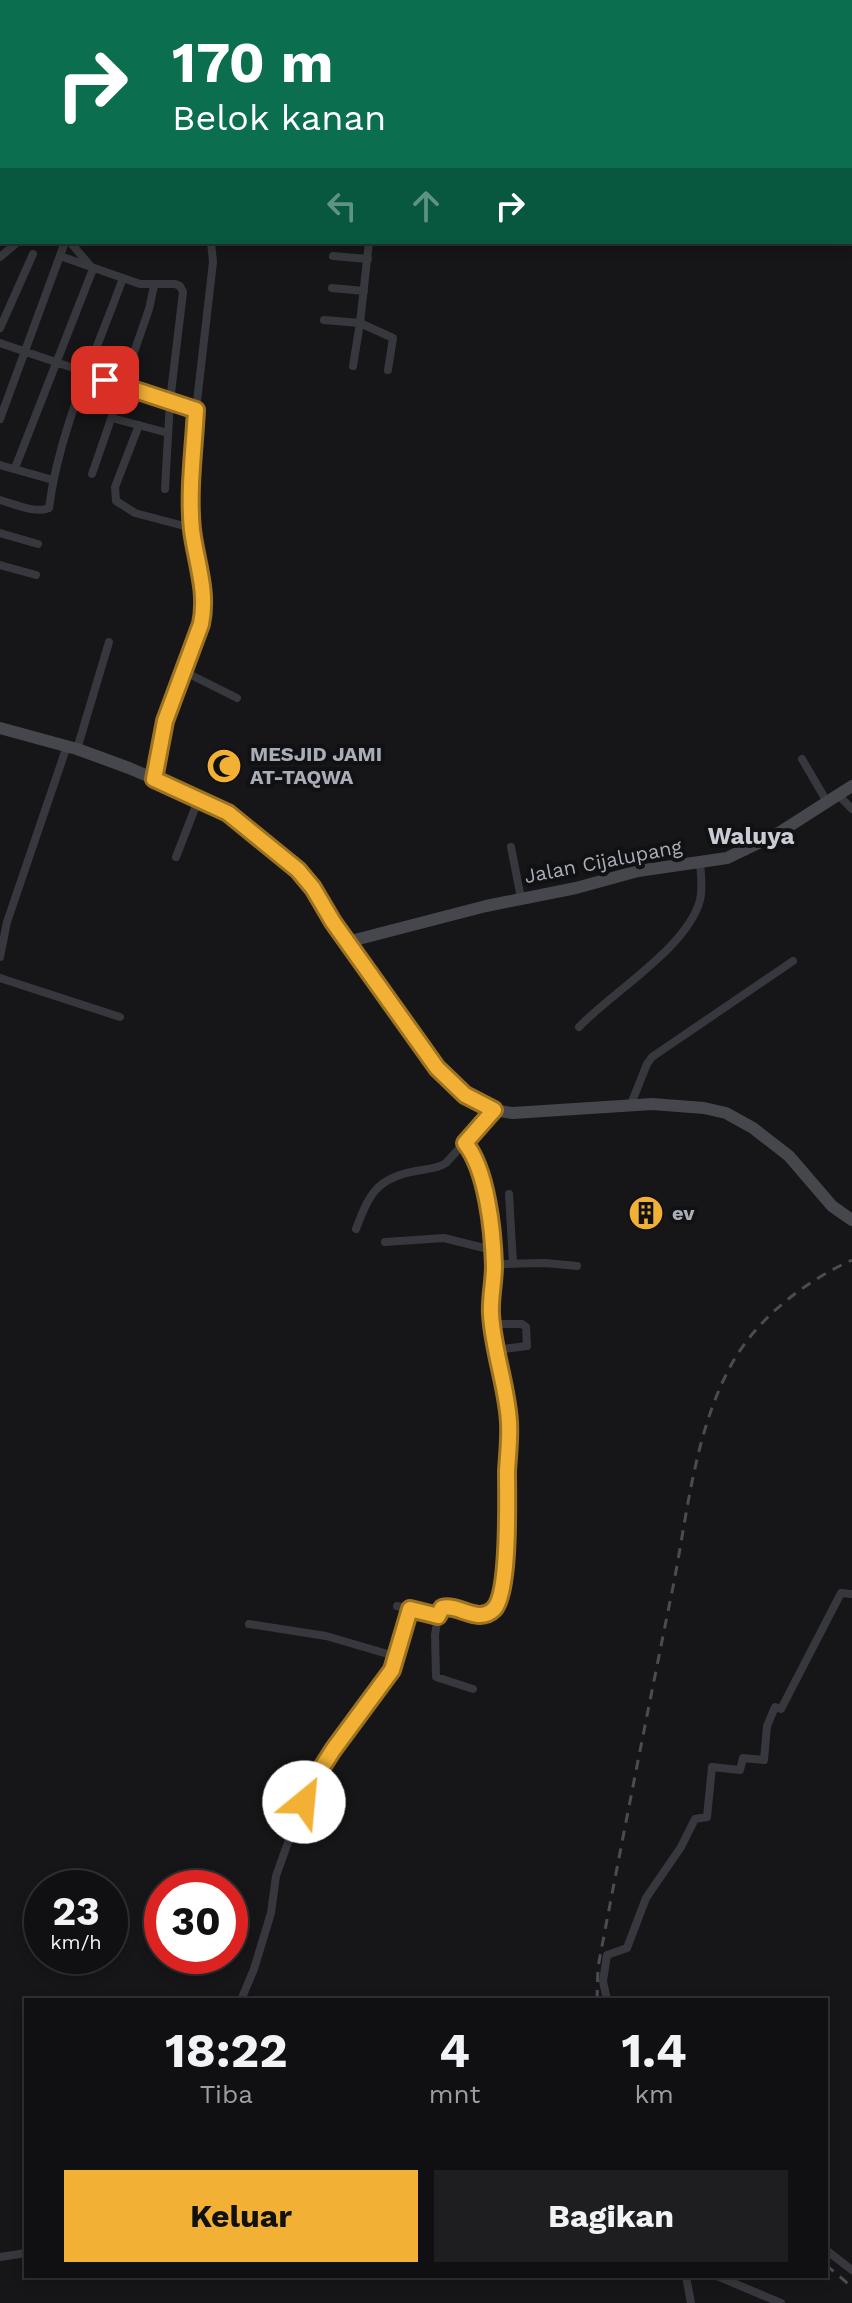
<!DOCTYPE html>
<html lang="id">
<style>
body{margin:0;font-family:"Work Sans",sans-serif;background:#1e1e20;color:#f1f3f6;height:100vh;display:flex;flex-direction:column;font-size:30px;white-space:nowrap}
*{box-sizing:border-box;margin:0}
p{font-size:26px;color:#9c9d9f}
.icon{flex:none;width:44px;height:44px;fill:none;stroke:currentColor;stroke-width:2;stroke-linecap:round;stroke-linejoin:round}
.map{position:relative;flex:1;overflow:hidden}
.sheet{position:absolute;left:24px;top:1998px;width:804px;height:280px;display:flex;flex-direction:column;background:#101012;border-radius:0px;box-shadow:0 4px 12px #0003,0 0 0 2px #303032}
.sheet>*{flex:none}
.top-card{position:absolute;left:0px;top:0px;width:852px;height:244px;box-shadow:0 4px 12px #0003,0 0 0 2px #303032;background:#0b6e4f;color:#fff;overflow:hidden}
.speed{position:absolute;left:24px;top:1870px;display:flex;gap:16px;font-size:40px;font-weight:700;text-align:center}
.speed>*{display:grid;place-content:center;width:104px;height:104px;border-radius:50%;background:#101012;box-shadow:0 4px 12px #0003,0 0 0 2px #303032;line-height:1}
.speed small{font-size:20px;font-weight:400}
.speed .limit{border:12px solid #d22;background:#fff;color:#111}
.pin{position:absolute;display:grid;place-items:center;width:68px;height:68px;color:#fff;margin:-34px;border-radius:16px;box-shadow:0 4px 12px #0006}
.me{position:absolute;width:88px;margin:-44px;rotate:28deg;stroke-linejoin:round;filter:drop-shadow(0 0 6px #0008)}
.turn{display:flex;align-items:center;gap:28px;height:168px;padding:0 40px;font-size:36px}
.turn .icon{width:104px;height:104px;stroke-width:2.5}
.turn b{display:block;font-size:56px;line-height:68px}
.lanes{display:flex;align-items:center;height:76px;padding:0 40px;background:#0003;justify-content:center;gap:40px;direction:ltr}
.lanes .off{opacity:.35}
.eta{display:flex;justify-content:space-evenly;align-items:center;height:136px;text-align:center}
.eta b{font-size:48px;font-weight:700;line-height:56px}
.primary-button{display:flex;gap:16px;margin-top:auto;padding:16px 40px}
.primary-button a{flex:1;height:92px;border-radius:0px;background:#f2b134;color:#111;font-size:32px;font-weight:700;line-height:92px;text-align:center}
.primary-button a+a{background:#1e1e20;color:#f1f3f6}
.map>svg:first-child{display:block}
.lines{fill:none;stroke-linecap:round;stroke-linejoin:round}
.street{stroke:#37383d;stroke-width:8}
.secondary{stroke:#45474d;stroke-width:12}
.rail{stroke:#4a4c52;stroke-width:3;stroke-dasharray:10 8;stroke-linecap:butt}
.route-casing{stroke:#9d7322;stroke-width:20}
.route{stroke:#f2b134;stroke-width:14}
.labels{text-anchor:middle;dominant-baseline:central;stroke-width:8;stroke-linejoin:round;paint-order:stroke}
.poi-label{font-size:20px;font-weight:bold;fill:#a8adb8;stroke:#111113;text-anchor:start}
.street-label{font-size:20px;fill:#a8adb8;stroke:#111113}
.quarter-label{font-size:24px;font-weight:bold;fill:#c9ccd4;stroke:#111113}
</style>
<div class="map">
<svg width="852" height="2303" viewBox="0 0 852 2303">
<rect width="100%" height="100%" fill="#161618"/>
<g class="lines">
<path class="street" d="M573,0V2
M70,2V0
M110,2V0
M153,2V0
M195,2V0
M239,2L241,0
M273,2H284
M343,2L344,0
M0,102H2
M60,256L140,284H175L180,286L183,292L170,401L165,489
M333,256L368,259
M0,257L18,242
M332,288L364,291
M324,320L360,323L369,242
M0,328L33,254
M0,343L196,410C194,449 187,491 192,530C196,562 208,591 201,624L165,721L154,779
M353,366L360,323L393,338L388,370
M196,410L213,262L211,242
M112,418L168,433
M0,419L65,242
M139,425L115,487L116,501L135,513L192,528
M0,465L53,480
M15,468L93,269L70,242
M92,474L149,309L154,286
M0,500C15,504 35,514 49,508C59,429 96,353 123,278
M0,533L38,544
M0,565L36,575
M183,671L237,698
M77,749L109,642
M802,759L826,800
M837,794L852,809
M511,847L521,898
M176,857L199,798
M0,957L7,922L67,746
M0,978L120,1017
M579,1027C612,992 688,947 700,900C703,887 701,875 700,862
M631,1104L647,1064L652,1057L793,961
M465,1143L474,1156L486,1200L494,1264L491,1314L509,1420L507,1516L501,1595C488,1627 470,1610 446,1607L442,1608L438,1616L435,1635L436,1677L473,1689
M509,1194L513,1264
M356,1229C369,1195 376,1178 416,1171C427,1169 437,1169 446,1163L494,1110
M385,1242L444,1238L492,1250
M494,1264L545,1263L577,1266
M492,1324H522L526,1327L527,1346L495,1350
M397,1606L438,1616
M249,1624L326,1636L398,1657
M241,2000L254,1969L271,1913L276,1876L296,1820L312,1783L333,1750L392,1670L410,1609
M607,2000L603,1981L607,1955L627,1948L646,1898L681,1847L695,1819L707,1817L712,1767L740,1770L743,1758L764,1760L767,1726L775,1707L781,1709L841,1593L852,1594
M826,2250L852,2270
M0,2257L26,2253
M686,2276L691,2303
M717,2276L781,2303"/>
<path class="secondary" d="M0,728L77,749L129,768L199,798L235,818L307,879L333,922L437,1068C458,1092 480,1110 513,1113L652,1104L704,1108L726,1113L753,1128L789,1156L832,1206L852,1220
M347,942L486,906L576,888L638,871L727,858L777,834L852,786"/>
<path class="rail" d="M597,2000L598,1967C622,1841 647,1714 673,1587C687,1516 694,1437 728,1371C753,1321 802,1283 852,1260
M826,2265L852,2287"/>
</g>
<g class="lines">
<defs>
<path id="route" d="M105,380L196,410C194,449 188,491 192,530C196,562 208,591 201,624L165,721L154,779L228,813L298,870L313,888L333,922L437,1068L465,1095L494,1110L465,1143C487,1170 493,1231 494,1266C494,1282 490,1298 491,1314C493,1351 507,1386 509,1422C510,1438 508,1455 507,1471C507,1497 510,1592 494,1609C478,1625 458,1603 442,1608L438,1616L410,1609L392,1670L333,1750L312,1783L304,1802"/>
</defs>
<use href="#route" class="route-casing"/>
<use href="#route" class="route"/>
</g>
<defs>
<symbol id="mosque-disc" viewBox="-11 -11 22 22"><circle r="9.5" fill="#f2b134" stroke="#111113"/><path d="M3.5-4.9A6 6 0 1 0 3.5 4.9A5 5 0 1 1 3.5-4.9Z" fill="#111"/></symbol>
<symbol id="building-disc" viewBox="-11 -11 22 22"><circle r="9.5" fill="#f2b134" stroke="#111113"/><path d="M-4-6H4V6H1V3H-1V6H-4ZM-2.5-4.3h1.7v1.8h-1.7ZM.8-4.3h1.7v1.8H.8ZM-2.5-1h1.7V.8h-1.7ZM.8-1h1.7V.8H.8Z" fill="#111"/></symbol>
</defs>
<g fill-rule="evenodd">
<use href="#mosque-disc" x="204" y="746" width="40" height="40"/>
<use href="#building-disc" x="626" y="1193" width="40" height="40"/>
</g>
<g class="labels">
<g class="poi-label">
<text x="250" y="754">MESJID JAMI<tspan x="250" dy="23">AT-TAQWA</tspan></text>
<text x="672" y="1213">ev</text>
</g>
<g class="street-label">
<text transform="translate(603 861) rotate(-11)">Jalan Cijalupang</text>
</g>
<g class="quarter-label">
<text x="751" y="836">Waluya</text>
</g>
</g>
</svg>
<div class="speed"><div>23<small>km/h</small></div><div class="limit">30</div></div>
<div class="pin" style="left:105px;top:380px;background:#d93025"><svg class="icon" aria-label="arrive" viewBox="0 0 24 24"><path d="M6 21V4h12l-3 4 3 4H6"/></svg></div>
<svg class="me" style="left:304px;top:1802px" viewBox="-20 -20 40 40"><circle r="19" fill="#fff"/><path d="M0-13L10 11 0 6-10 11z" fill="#f2b134"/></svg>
<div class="top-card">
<div class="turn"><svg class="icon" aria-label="right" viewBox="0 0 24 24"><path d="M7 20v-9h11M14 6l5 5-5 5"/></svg><div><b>170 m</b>Belok kanan</div></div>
<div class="lanes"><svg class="icon off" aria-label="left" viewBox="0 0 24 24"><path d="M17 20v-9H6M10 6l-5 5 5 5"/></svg><svg class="icon off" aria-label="ahead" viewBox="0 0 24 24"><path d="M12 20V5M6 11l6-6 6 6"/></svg><svg class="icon" aria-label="right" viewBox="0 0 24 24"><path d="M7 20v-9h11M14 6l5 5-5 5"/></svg></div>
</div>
<section class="sheet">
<div class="eta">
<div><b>18:22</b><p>Tiba</p></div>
<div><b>4</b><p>mnt</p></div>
<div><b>1.4</b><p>km</p></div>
</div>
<div class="primary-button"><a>Keluar</a><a>Bagikan</a></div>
</section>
</div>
